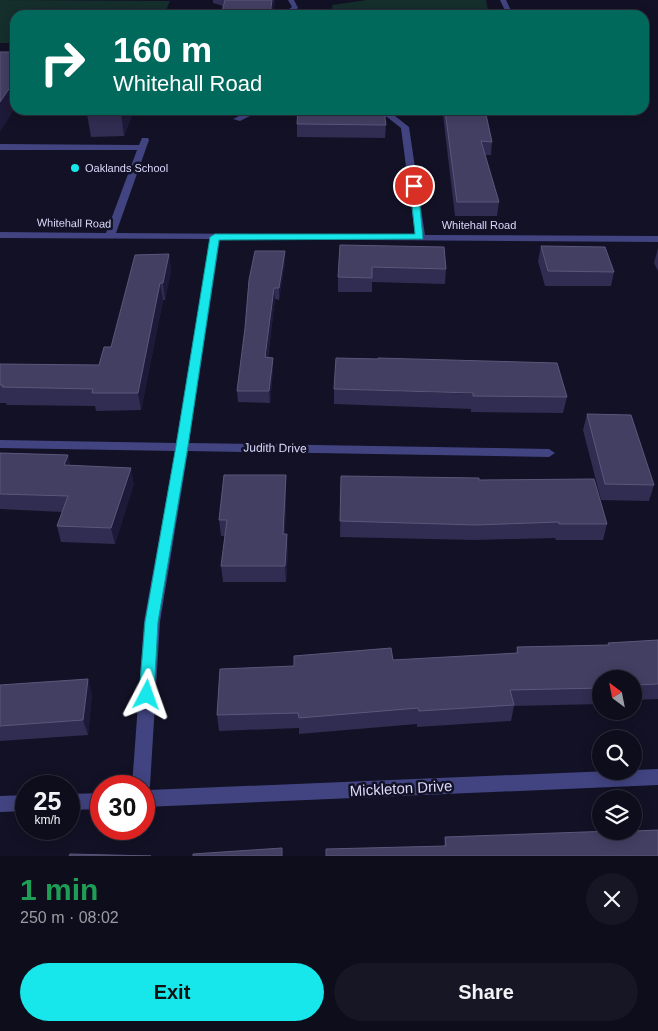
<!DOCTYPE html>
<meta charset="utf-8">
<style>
body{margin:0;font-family:Helvetica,sans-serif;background:#171625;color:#f1f3f6;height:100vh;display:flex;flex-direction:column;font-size:19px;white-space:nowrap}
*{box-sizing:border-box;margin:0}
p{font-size:16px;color:#9b9ca3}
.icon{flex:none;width:28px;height:28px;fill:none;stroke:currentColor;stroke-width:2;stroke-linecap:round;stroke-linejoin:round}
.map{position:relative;height:856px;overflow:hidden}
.panel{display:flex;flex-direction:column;background:#0e0d1c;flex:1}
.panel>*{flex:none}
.banner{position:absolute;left:10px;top:10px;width:639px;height:105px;border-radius:15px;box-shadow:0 2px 12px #0003,0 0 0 1px #2e2d3b;background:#00695c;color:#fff;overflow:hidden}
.needle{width:32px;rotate:328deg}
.controls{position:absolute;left:592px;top:670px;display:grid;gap:10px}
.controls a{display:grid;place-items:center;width:50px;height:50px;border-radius:50%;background:#0e0d1c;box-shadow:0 2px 12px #0003,0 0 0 1px #2e2d3b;font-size:25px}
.speed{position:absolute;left:15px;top:775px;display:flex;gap:10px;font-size:25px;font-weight:700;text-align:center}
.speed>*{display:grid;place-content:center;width:65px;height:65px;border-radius:50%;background:#0e0d1c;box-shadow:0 2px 12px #0003,0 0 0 1px #2e2d3b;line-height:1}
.speed small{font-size:12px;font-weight:400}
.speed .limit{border:8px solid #d22;background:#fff;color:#111}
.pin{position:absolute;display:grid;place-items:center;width:42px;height:42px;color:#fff;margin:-21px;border:2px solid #fff;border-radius:50%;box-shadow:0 1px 5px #0007}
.me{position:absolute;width:55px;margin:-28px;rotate:4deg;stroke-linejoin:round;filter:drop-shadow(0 0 4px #0008)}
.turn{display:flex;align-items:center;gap:18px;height:105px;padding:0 20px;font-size:22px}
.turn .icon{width:65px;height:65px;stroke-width:2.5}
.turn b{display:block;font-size:35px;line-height:42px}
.round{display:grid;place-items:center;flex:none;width:52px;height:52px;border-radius:26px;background:#171625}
.summary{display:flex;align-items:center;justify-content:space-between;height:85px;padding:0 20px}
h1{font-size:30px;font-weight:700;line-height:38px;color:#1e9e55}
.cta{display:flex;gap:10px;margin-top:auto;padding:10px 20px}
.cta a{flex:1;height:58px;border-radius:30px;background:#17e6ea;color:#111;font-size:20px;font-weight:700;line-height:58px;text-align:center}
.cta a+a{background:#171625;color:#f1f3f6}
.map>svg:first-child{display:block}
.green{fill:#152f2c}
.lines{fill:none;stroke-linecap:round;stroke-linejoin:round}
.minor{fill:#414480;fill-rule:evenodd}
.wall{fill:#312c51}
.shaded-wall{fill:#1d1938}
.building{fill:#433f63;stroke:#5b577b}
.route{fill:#17e6ea;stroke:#0f9698}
.poi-dot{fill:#17e6ea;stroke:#131125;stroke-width:2}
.labels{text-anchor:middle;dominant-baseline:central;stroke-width:5;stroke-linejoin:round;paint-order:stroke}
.far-poi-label{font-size:11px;fill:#dad9fb;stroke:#131125;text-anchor:start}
.far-street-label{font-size:11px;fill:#dad9fb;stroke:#131125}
.street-label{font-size:12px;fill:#dad9fb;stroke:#131125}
.near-street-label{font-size:15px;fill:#dad9fb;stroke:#131125}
</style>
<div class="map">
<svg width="658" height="856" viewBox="0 0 658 856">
<rect width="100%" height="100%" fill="#131125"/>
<path class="green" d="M0,0L170,1L164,15H15V43H0Z
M367,0H486L489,15H333L332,5Z"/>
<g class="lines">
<path class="minor" d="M288,0H294L298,8L288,15H280L292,7Z
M500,0H506L513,15H507Z
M251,110H262L240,121L233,119Z
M357,110L389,113L416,110L395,116L409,127L425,235L658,236V242L220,239L189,443L549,449L555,453L549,457L188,451L160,622L150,786L148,790L658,769V785L144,807V786H132L144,622L175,451L0,448V440L176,443L210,239L0,238V232L106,233L137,150H0V144L139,145L142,138H148L149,140L116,233L415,235L401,128L387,117Z
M101,793V809L69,810V794Z
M26,795V811L0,812V796Z"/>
</g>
<path class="wall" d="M213,0H275L273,15H221L223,6L213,3Z
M134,110L124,136L91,137L87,114Z
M439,110H485L492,142L491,155H485L499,202L497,216H455L443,115H440Z
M297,124L386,125L385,138L297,137Z
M541,246L614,272L611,286H545L538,261Z
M444,247L446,269L445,284L372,282V292H338V277Z
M658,248V271L654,263Z
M285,251V262L279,300L275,299L268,358H273V369L270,403L238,402L237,391Z
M169,254L171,271L165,300H163L141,410L96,411L95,406L7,405L6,403H0V364L99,365Z
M334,389L567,397L563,413L471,412V409L334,404Z
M587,414L654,485L649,501L601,500L583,430Z
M0,453L68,455L70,465L134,483L115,544L61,542L57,526L62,512L0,509Z
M286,475V491L285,534L288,550L286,582H223L221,566L225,536H221L219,520Z
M341,476L479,480L607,524L603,540H556L555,538L474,540L340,537Z
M658,640V699L634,700V679H601V704L514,706L511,721L417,727V724L299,734V728L219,731L217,715L294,666V656L393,660L516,653L517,647L608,645V643Z
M0,685L92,694L88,735L0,741Z
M658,830L444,846L445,837Z"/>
<path class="shaded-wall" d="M272,0H275L273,15H270Z
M15,80V108L0,132V102Z
M122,110H134L124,136L121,114Z
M285,251V262L279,300V288Z
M169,254L171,271L165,300L163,283Z
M160,283L163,300L141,410L138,393Z
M274,288L275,299L266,369L265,357Z
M273,358V369L270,403L269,391Z
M68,455L71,471L64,465Z
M131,468L134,483L115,544L111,528Z
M286,475V491L284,550L283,534Z
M287,534L288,550L286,582L285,566Z
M88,679L92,694L88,735L83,720Z"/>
<path class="building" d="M225,0H272L270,15H221Z
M0,52H15V80L0,102Z
M89,110H122L121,114H87Z
M298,110H384L386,125L297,124Z
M445,110H485L492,142L481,141L499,202H457Z
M340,245L444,247L446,269L372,267V278L338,277Z
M541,246L605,247L614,272L548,271Z
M255,251H285L279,288H274L265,357L273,358L269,391H237L245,328L249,280Z
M169,254L163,283H160L138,393H92L93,389L2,387L3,385H0V364L99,365L104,347H111L135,255Z
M336,358L378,359V358L557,363L567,397L473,396V393L334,389Z
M587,414L631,415L654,485L605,484Z
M0,453L68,455L64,465L131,468L111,528L57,526L68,496L0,494Z
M224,475H286L283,534H287L285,566H221L227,520H219Z
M341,476L479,478V480L594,479L607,524H559V522L476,525L340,521Z
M658,640V684L634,685V679H601V688L510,690L514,705L419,711L418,708L299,718L298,713L217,715L220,669L294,666V656L391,648L393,660L518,653L517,647L609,645L608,643Z
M88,679L83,720L0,726V685Z
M658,830V856H326V849L446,846L445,837L612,831H634Z
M282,848V856H193V854Z
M70,854L151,856H69Z"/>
<path class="route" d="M414,184L418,186L423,239L219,240L188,446L158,622L154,695L152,700L147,701L141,700L139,695L145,622L176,446L210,237L215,234H415L410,186Z"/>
<circle class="poi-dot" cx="75" cy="168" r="5"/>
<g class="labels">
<g class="far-poi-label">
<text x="85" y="168">Oaklands School</text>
</g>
<g class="far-street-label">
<text transform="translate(74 223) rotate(1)">Whitehall Road</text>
<text x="479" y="225">Whitehall Road</text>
</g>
<g class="street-label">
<text transform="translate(275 448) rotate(1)">Judith Drive</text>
</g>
<g class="near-street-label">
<text transform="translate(401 788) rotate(-3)">Mickleton Drive</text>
</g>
</g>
</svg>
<div class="controls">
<a><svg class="needle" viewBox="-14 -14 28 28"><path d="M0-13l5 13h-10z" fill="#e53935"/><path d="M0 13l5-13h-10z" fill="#9b9ca3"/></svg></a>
<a><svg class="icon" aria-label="search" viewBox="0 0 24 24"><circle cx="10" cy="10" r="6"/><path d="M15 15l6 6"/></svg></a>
<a><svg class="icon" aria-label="layers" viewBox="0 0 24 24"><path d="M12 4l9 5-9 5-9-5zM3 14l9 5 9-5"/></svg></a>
</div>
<div class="speed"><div>25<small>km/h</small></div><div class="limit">30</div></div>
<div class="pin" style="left:414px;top:186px;background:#d93025"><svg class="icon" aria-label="arrive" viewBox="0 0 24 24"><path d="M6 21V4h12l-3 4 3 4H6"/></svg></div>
<svg class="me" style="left:147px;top:695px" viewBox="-20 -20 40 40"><path d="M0-17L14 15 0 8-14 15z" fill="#17e6ea" stroke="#fff" stroke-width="4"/></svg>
<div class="banner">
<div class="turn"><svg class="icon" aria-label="right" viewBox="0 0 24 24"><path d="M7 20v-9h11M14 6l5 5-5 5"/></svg><div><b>160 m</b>Whitehall Road</div></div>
</div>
</div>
<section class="panel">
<div class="summary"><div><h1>1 min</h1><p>250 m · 08:02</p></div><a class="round"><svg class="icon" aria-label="close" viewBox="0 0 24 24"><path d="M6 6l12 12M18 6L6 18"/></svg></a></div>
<div class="cta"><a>Exit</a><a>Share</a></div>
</section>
